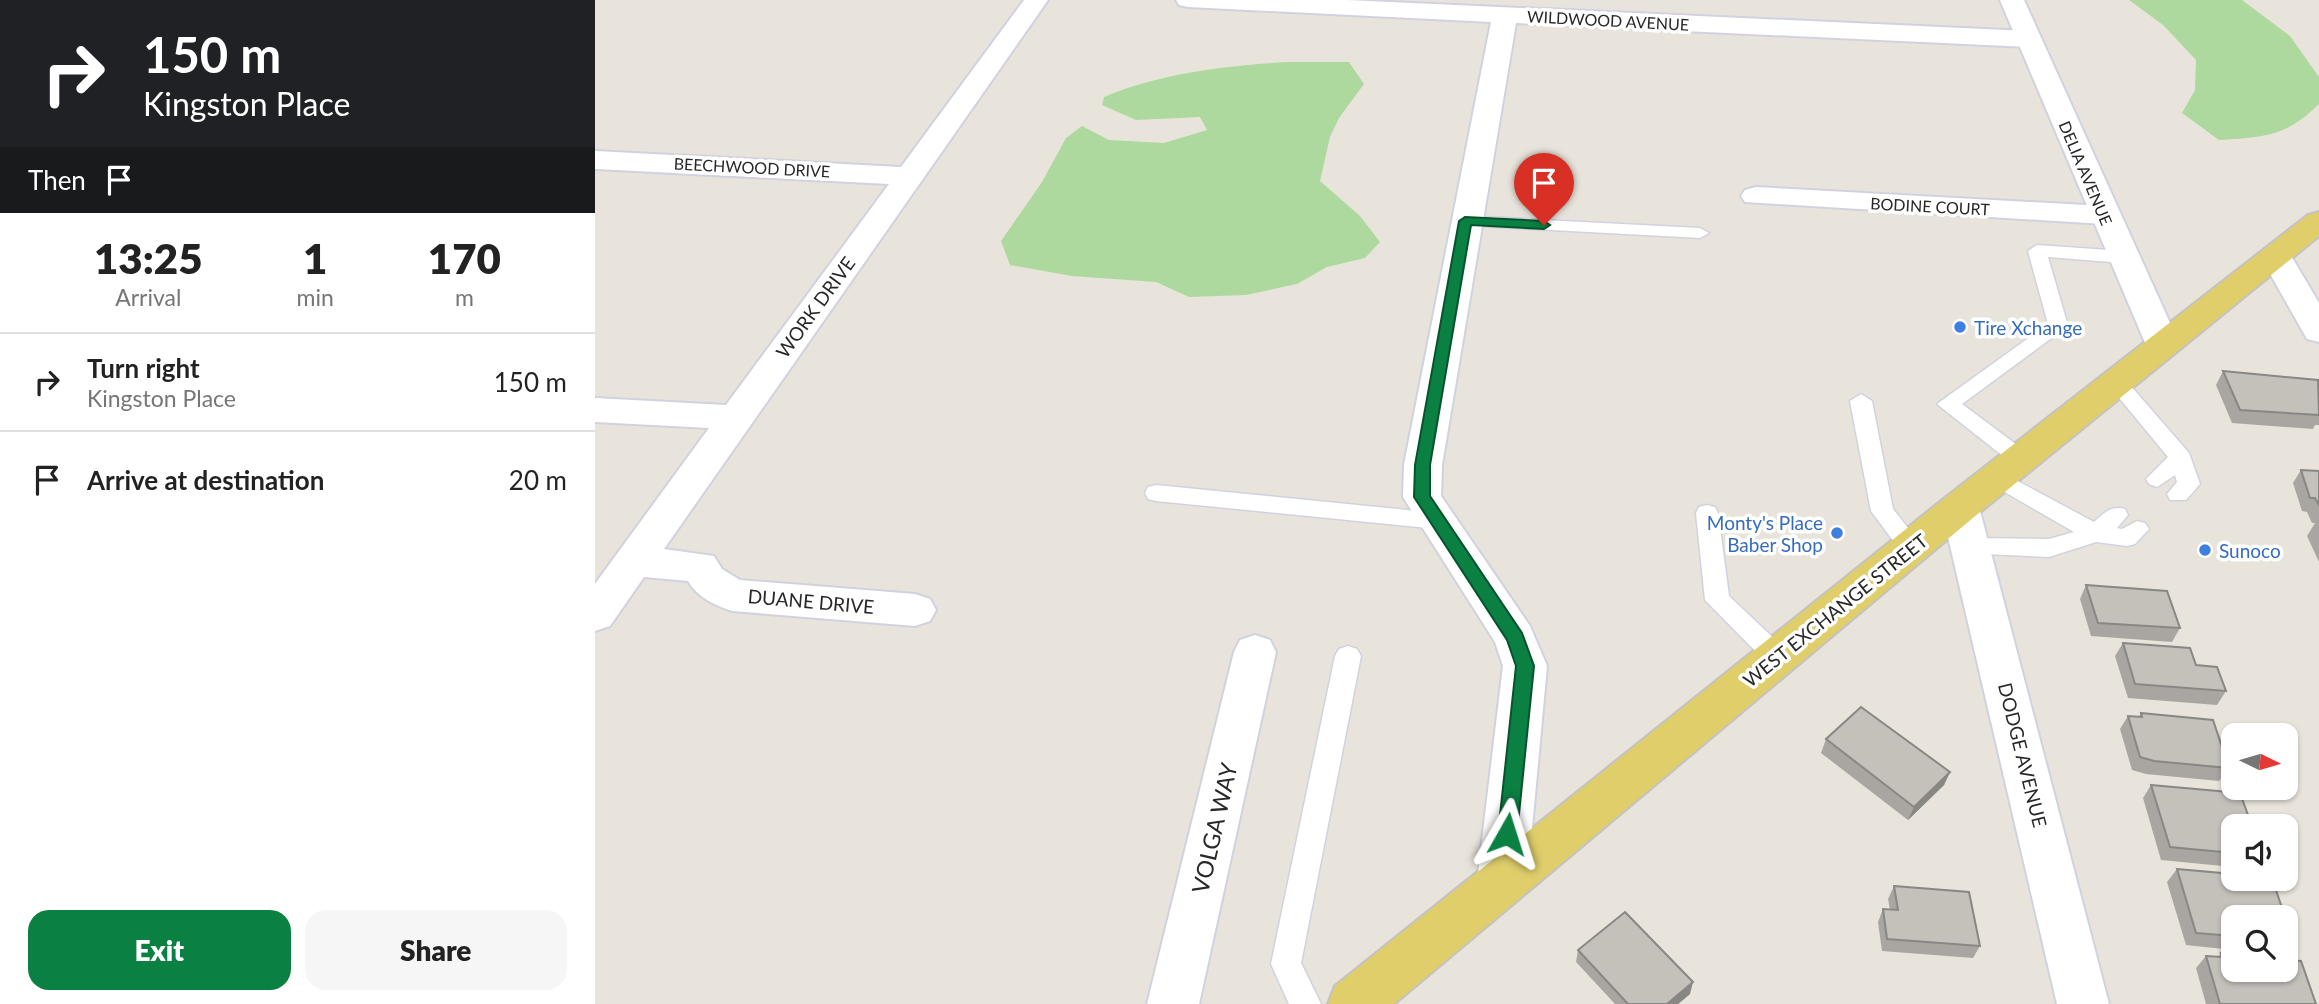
<!DOCTYPE html>
<style>
body{margin:0;font-family:Lato,sans-serif;background:#f6f6f6;color:#222;height:100vh;display:flex;flex-direction:column;font-size:26px;white-space:nowrap}
*{box-sizing:border-box;margin:0}
p{font-size:23px;color:#767676}
.icon{flex:none;width:38px;height:38px;fill:none;stroke:currentColor;stroke-width:2;stroke-linecap:round;stroke-linejoin:round}
.map{position:relative;flex:1;overflow:hidden}
.drawer{display:flex;flex-direction:column;background:#fff;width:595px}
.drawer>*{flex:none}
.hud{background:#202124;color:#fff;overflow:hidden}
.needle{width:46px;rotate:95deg}
.controls{position:absolute;left:1626px;top:723px;display:grid;gap:14px}
.controls a{display:grid;place-items:center;width:77px;height:77px;border-radius:14px;background:#fff;box-shadow:0 2px 5px #0004;font-size:35px}
.pin{position:absolute;display:grid;place-items:center;width:60px;height:60px;color:#fff;margin:-72px -30px;border-radius:50% 50% 50% 0;rotate:-45deg;box-shadow:0 0 7px #0007}
.pin .icon{rotate:45deg}
.me{position:absolute;width:77px;margin:-38px;rotate:6deg;stroke-linejoin:round;filter:drop-shadow(0 0 5px #0008)}
.turn{display:flex;align-items:center;gap:24px;height:147px;padding:0 28px;font-size:32px}
.turn .icon{width:91px;height:91px;stroke-width:2.5}
.turn b{display:block;font-size:49px;line-height:60px}
.then{display:flex;align-items:center;height:66px;padding:0 28px;background:#0003;gap:14px;font-size:26px}
.eta{display:flex;justify-content:space-evenly;align-items:center;height:119px;text-align:center}
.eta b{font-size:42px;font-weight:800;line-height:49px}
.primary-button{display:flex;gap:14px;margin-top:auto;padding:14px 28px}
.primary-button a{flex:1;height:80px;border-radius:21px;background:#0b8043;color:#fff;font-size:28px;font-weight:800;line-height:80px;text-align:center}
.primary-button a+a{background:#f6f6f6;color:#222}
ul{padding:0;list-style:none}
li{display:flex;align-items:center;gap:21px;height:98px;padding:0 28px;border-top:2px solid #e0e0e0}
li div{flex:1}
li b{display:block;font-size:26px}
li em{font-style:normal}
main{display:flex;flex:1;min-height:0}
.map>svg:first-child{display:block}
.green{fill:#add99e}
.lines{fill:none;stroke-linecap:round;stroke-linejoin:round}
.lane-casing{stroke:#d1d2df;stroke-width:3}
.street-casing{stroke:#d1d2df;stroke-width:4}
.secondary-casing{stroke:#d1d2df;stroke-width:4}
.primary-casing{stroke:#c3c3c3;stroke-width:4}
.lane{fill:#fff;fill-rule:evenodd}
.street{fill:#fff;fill-rule:evenodd}
.secondary{fill:#fff;fill-rule:evenodd}
.primary{fill:#dfce6a;fill-rule:evenodd}
.wall{fill:#a9a6a1}
.shaded-wall{fill:#898783}
.building{fill:#c4c1bb;stroke:#898783;stroke-width:2}
.route{fill:#0b8043;stroke:#07532c;stroke-width:2}
.shop-dot{fill:#3f7fe0;stroke:#fff;stroke-width:2.5}
.labels{text-anchor:middle;dominant-baseline:central;stroke-width:7;stroke-linejoin:round;paint-order:stroke}
.far-street-label{font-size:16px;fill:#282828;stroke:#fff}
.street-label{font-size:19px;fill:#282828;stroke:#fff}
.shop-label{font-size:19px;fill:#366cbe;stroke:#fff;text-anchor:start}
.near-street-label{font-size:23px;fill:#282828;stroke:#fff}
</style>
<main>
<section class="drawer">
<div class="hud">
<div class="turn"><svg class="icon" aria-label="right" viewBox="0 0 24 24"><path d="M7 20v-9h11M14 6l5 5-5 5"/></svg><div><b>150 m</b>Kingston Place</div></div>
<div class="then">Then<svg class="icon" aria-label="arrive" viewBox="0 0 24 24"><path d="M6 21V4h12l-3 4 3 4H6"/></svg></div>
</div>
<div class="eta">
<div><b>13:25</b><p>Arrival</p></div>
<div><b>1</b><p>min</p></div>
<div><b>170</b><p>m</p></div>
</div>
<ul>
<li><svg class="icon" aria-label="right" viewBox="0 0 24 24"><path d="M7 20v-9h11M14 6l5 5-5 5"/></svg><div><b>Turn right</b><p>Kingston Place</p></div><em>150 m</em></li>
<li><svg class="icon" aria-label="arrive" viewBox="0 0 24 24"><path d="M6 21V4h12l-3 4 3 4H6"/></svg><div><b>Arrive at destination</b></div><em>20 m</em></li>
</ul>
<div class="primary-button"><a>Exit</a><a>Share</a></div>
</section>
<div class="map">
<svg width="1724" height="1004" viewBox="0 0 1724 1004">
<rect width="100%" height="100%" fill="#e9e4db"/>
<path class="green" d="M1534,0H1647L1695,36L1724,77V104C1691,137 1668,137 1624,140L1587,113L1600,90L1601,60L1568,25Z
M693,62H754L769,84L744,118L735,137L725,181L765,216L785,242L770,258L732,267L702,284L651,295L594,297L561,282L477,276L415,265L406,241L447,182L471,138L487,126L514,140L569,143L612,130L605,117L541,120L507,105L509,97C566,73 632,66 693,62Z"/>
<g class="lines">
<defs>
<path id="lane" d="M870,216L1105,228L1114,233L1105,238L864,225L861,221Z
M1442,245L1528,251L1537,257L1528,263L1453,257L1473,326L1367,404L1434,454L1437,459L1434,464H1418L1342,404L1453,324L1433,251Z
M1521,375L1528,377L1594,453L1605,484L1591,500H1575L1572,494L1582,482L1580,475L1562,487L1554,484L1551,479L1573,457L1511,382Z
M1266,394L1277,401L1298,509L1324,542L1328,548L1324,554L1316,557L1308,554L1276,511L1255,401Z
M1402,470L1499,522C1509,513 1516,505 1530,509L1533,515L1522,528L1527,529L1542,521L1550,523L1554,529L1540,544L1532,546L1501,542L1454,557L1368,553L1364,547L1368,541L1376,538L1454,539L1479,532L1394,483L1391,478L1394,473Z
M561,485L843,513L851,515L855,521L851,527L843,529L561,501L553,499L550,493L553,487Z
M1112,505L1120,507L1123,513L1134,596L1191,650L1195,657L1191,664L1182,667L1173,664L1110,600L1101,513L1104,507Z
M753,646L762,649L766,656L706,963L726,1004H694L676,964L740,656L744,649Z"/>
<path id="street" d="M429,0H453L69,549L119,556L127,569L145,580L320,594L335,599L341,610L335,621L320,626L137,611C119,605 102,597 93,581L49,577L15,626L0,631V584L114,428L0,422V398L131,405L294,184L0,169V151L306,167Z
M581,0H752L1433,31L1442,34L1446,39L1442,44L1433,47L921,23L847,465L846,496L935,626L952,666L932,882L924,898L907,904L890,898L882,882L908,666L900,642L808,497L809,465L896,22L593,7L584,5Z
M1161,187L1509,206L1520,209L1524,215L1520,221L1509,224L1150,202L1146,196L1150,190Z
M1681,247L1692,249L1724,303V342L1712,339L1665,256L1670,249Z
M1365,493L1379,497L1384,507L1514,1004H1462L1346,507L1351,497Z
M660,635L675,640L681,652L604,1004H552L639,652L645,640Z"/>
<path id="secondary" d="M1405,0H1429L1585,345L1580,353L1568,356L1556,353L1551,345Z"/>
<path id="primary" d="M1724,212V236L1379,517L799,1004H733L740,986L1351,497L1713,215Z"/>
</defs>
<use href="#lane" class="lane-casing"/>
<use href="#street" class="street-casing"/>
<use href="#secondary" class="secondary-casing"/>
<use href="#primary" class="primary-casing"/>
<use href="#lane" class="lane"/>
<use href="#street" class="street"/>
<use href="#secondary" class="secondary"/>
<use href="#primary" class="primary"/>
</g>
<path class="wall" d="M1628,371L1724,382V425H1720L1718,429L1637,423L1621,385Z
M1706,470L1724,471V562L1712,536L1720,523H1717L1712,512L1707,511L1698,483Z
M1491,585L1585,628L1577,642L1496,636L1485,599Z
M1528,643L1601,665L1631,691L1622,705L1533,698L1520,656Z
M1546,713L1634,768L1624,781L1551,774L1537,770L1525,729L1533,716H1544Z
M1231,739L1355,772L1349,785L1313,820L1226,753Z
M1556,785L1638,826V867L1566,860L1548,798Z
M1582,869L1638,917V950L1591,945L1572,882Z
M1299,886L1385,946L1378,958L1287,951L1283,922L1288,909L1295,910L1293,899Z
M1690,917L1699,942L1690,952Z
M983,950L1095,994L1083,1004H1020L981,962Z
M1626,953L1721,1004H1611L1601,968L1611,956L1623,957Z"/>
<path class="shaded-wall" d="M1355,772L1349,785L1313,820L1319,807Z
M1098,982L1095,994L1083,1004H1072Z"/>
<path class="building" d="M1628,371L1723,380L1724,415L1645,410Z
M1706,470L1724,471V505L1720,498H1715Z
M1491,585L1572,591L1585,628L1503,623Z
M1528,643L1595,648L1601,665L1622,667L1631,691L1540,684Z
M1266,707L1355,772L1319,807L1231,739Z
M1546,713L1618,720L1634,768L1559,761L1545,757L1533,716L1547,717Z
M1556,785L1645,793L1657,826H1638V853L1575,847Z
M1582,869L1638,874V878H1677L1690,917H1638V936L1601,933Z
M1299,886L1374,892L1385,946L1292,939L1288,909L1303,910Z
M1030,912L1098,982L1072,1004H1033L983,950Z
M1690,917L1699,942L1690,941Z
M1626,953L1638,954V970H1690V960L1706,961L1721,1004H1625L1611,956L1628,957Z"/>
<path class="route" d="M870,217L949,221L955,225L949,229L876,225L835,465V496L927,633L939,666L922,834L919,840L912,843L905,840L903,834L921,666L912,640L819,497L820,465L864,221Z"/>
<g class="shop-dot">
<circle cx="1365" cy="327" r="7"/>
<circle cx="1242" cy="533" r="7"/>
<circle cx="1610" cy="550" r="7"/>
</g>
<g class="labels">
<g class="far-street-label">
<text transform="translate(1013 20) rotate(3)">WILDWOOD AVENUE</text>
<text transform="translate(157 167) rotate(3)">BEECHWOOD DRIVE</text>
<text transform="translate(1491 173) rotate(67)">DELIA AVENUE</text>
<text transform="translate(1335 206) rotate(3)">BODINE COURT</text>
</g>
<g class="street-label">
<text transform="translate(220 307) rotate(-54)">WORK DRIVE</text>
<text transform="translate(216 601) rotate(5)">DUANE DRIVE</text>
<text transform="translate(1240 610) rotate(-39)">WEST EXCHANGE STREET</text>
<text transform="translate(1428 755) rotate(76)">DODGE AVENUE</text>
</g>
<g class="shop-label">
<text x="1379" y="327">Tire Xchange</text>
<text x="1228" y="522" text-anchor="end">Monty's Place<tspan x="1228" dy="22">Baber Shop</tspan></text>
<text x="1624" y="550">Sunoco</text>
</g>
<g class="near-street-label">
<text transform="translate(619 828) rotate(-77)">VOLGA WAY</text>
</g>
</g>
</svg>
<div class="controls">
<a><svg class="needle" viewBox="-14 -14 28 28"><path d="M0-13l5 13h-10z" fill="#e53935"/><path d="M0 13l5-13h-10z" fill="#767676"/></svg></a>
<a><svg class="icon" aria-label="sound" viewBox="0 0 24 24"><path d="M4 9h4l5-4v14l-5-4H4zM17 9q2 3 0 6"/></svg></a>
<a><svg class="icon" aria-label="search" viewBox="0 0 24 24"><circle cx="10" cy="10" r="6"/><path d="M15 15l6 6"/></svg></a>
</div>
<div class="pin" style="left:949px;top:225px;background:#d93025"><svg class="icon" aria-label="arrive" viewBox="0 0 24 24"><path d="M6 21V4h12l-3 4 3 4H6"/></svg></div>
<svg class="me" style="left:912px;top:834px" viewBox="-20 -20 40 40"><path d="M0-17L14 15 0 8-14 15z" fill="#0b8043" stroke="#fff" stroke-width="4"/></svg>
</div>
</main>
